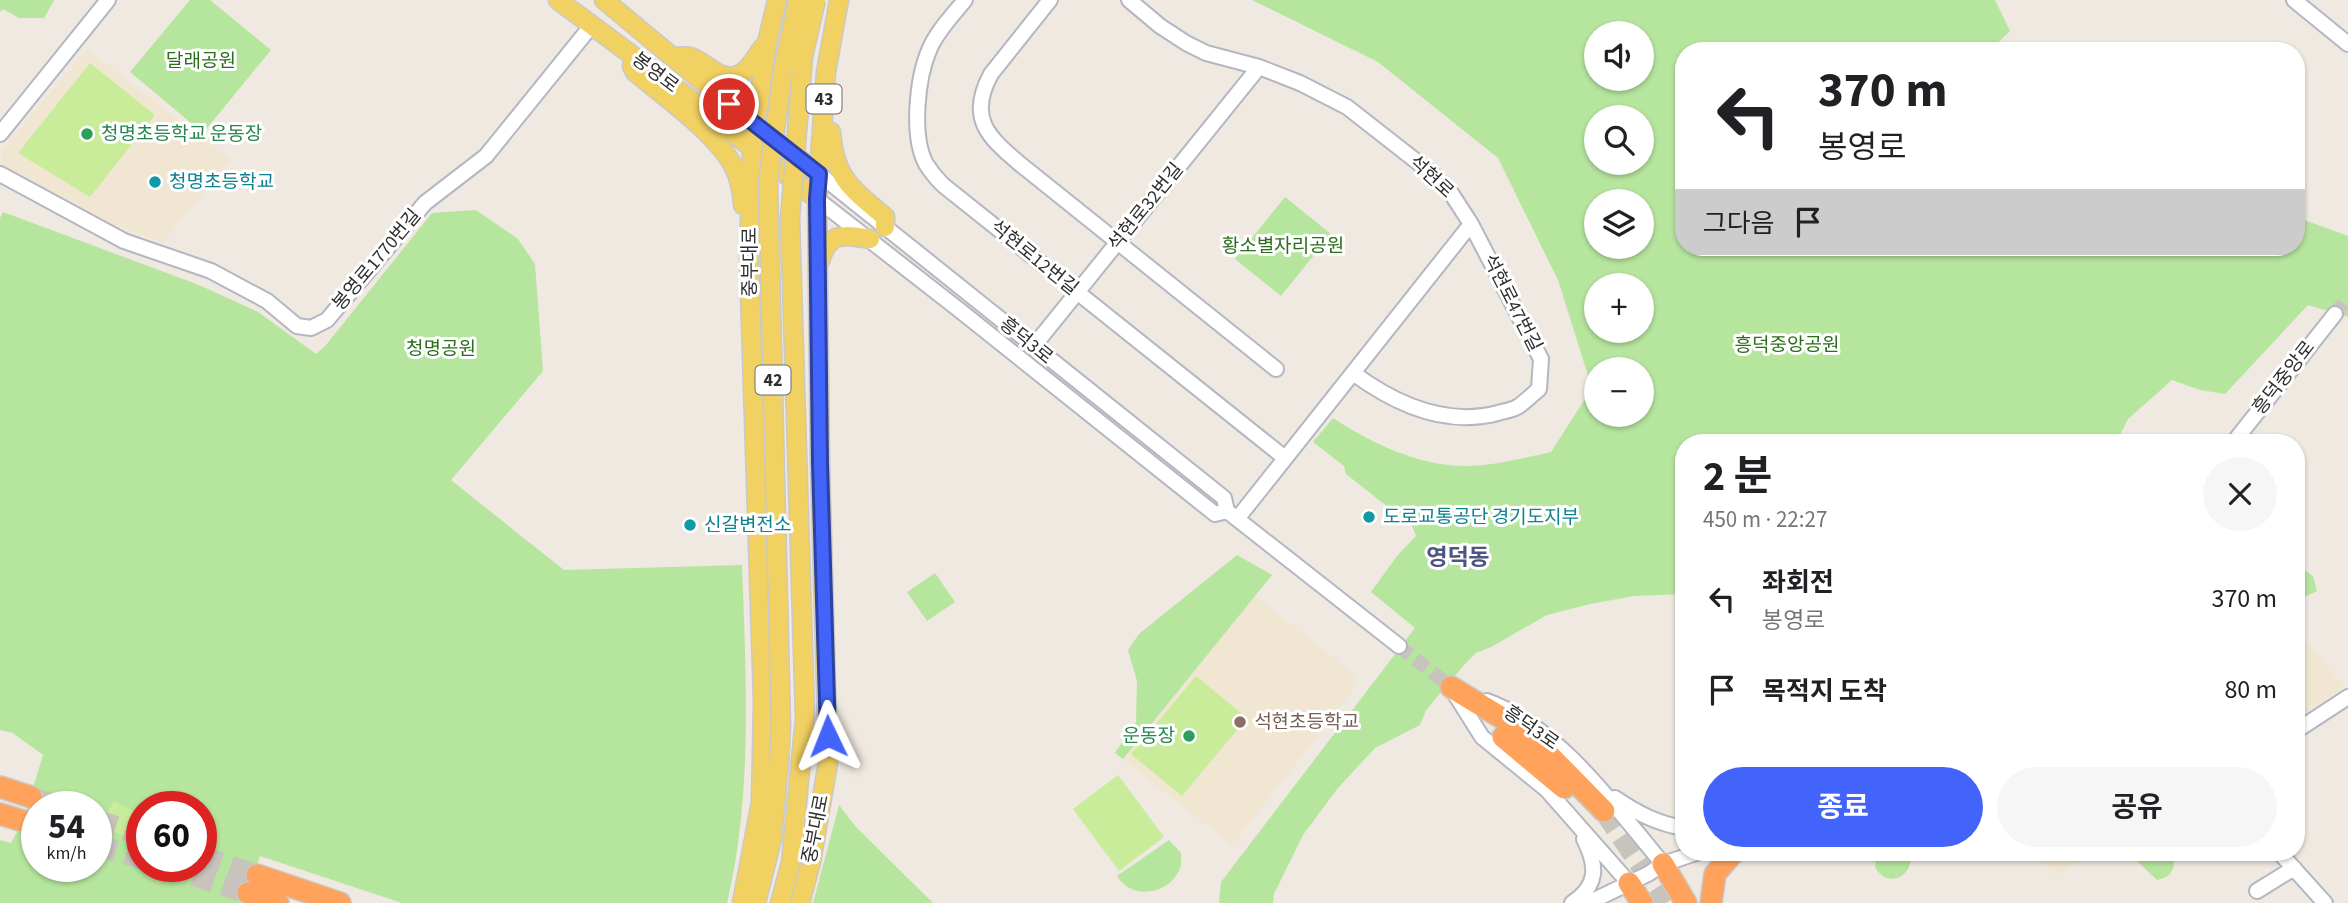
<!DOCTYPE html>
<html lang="ko">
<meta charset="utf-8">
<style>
body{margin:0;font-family:"Source Sans 3","Noto Sans KR",sans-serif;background:#f6f6f6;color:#202124;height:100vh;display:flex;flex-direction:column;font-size:26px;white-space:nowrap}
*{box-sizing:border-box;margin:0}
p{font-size:23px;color:#757577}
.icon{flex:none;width:38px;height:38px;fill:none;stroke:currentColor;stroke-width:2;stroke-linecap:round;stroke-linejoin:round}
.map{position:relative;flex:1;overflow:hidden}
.sheet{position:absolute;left:1675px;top:434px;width:630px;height:427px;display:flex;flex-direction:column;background:#fff;border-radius:28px;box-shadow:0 2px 5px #0004}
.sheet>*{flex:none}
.hud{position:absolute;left:1675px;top:42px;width:630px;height:214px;border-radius:28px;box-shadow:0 2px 5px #0004;background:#fff;color:#202124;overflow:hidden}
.fabs{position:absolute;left:1584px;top:21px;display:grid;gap:14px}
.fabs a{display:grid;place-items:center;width:70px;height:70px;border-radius:50%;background:#fff;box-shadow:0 2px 5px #0004;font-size:35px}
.speed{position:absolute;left:21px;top:791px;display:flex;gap:14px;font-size:35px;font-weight:700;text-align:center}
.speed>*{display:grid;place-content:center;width:91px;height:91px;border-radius:50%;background:#fff;box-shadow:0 2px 5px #0004;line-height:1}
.speed small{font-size:18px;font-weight:400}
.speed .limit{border:10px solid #d22;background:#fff;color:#111}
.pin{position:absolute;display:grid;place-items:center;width:60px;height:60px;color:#fff;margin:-30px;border:4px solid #fff;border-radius:50%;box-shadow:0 2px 7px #0007}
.me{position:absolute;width:77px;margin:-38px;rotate:358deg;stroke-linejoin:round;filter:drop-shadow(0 0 5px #0008)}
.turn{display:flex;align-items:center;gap:24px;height:147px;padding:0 28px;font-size:32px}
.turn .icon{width:91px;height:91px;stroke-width:2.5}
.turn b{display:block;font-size:49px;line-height:60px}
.then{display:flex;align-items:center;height:66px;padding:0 28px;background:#0003;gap:14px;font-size:26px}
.round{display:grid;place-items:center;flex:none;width:74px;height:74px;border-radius:37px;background:#f6f6f6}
.overview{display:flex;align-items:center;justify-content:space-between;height:119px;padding:0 28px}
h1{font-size:42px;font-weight:700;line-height:52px}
.primary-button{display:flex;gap:14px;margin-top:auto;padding:14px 28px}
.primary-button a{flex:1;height:80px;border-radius:42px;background:#4264fb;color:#fff;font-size:28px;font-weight:700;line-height:80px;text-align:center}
.primary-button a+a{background:#f6f6f6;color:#202124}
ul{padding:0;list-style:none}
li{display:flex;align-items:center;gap:21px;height:91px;padding:0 28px}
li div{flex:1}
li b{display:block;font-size:26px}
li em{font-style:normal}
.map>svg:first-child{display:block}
.education{fill:#f0e6d1}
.green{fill:#b6e59e;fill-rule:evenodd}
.pitch{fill:#c9ec9a}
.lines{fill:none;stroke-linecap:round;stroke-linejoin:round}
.minor-tunnel{stroke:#c8c4bd;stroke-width:14;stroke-dasharray:14 7;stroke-linecap:butt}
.highway-tunnel{stroke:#c8c4bd;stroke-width:21;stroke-dasharray:21 10;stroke-linecap:butt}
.minor-casing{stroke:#b4b7c1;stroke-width:18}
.major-casing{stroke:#c9c9c9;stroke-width:21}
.highway-casing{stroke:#c9c9c9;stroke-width:24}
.minor{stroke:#fff;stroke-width:14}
.major{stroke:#f2d163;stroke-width:18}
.highway{stroke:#ffa35c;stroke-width:21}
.major-bridge-casing{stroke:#c9c9c9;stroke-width:21;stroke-linecap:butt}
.major-bridge{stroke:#f2d163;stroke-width:18}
.route-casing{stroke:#2b41a3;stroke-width:18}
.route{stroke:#4264fb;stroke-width:12}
.leisure-dot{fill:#2e9e5b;stroke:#fff;stroke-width:2.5}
.culture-dot{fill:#0f9aa8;stroke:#fff;stroke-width:2.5}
.education-dot{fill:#8d6e63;stroke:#fff;stroke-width:2.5}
.labels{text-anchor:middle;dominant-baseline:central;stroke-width:6;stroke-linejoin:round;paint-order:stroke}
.shield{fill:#fff;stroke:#6d6d6d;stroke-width:2}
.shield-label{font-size:18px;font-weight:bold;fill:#2e2e2e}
.park-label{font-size:19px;fill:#2c6e1b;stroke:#fff}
.street-label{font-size:19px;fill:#2e2e2e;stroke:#fff}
.leisure-label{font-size:19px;fill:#27864d;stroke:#fff;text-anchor:start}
.culture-label{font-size:19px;fill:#0d838f;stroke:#fff;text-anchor:start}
.education-label{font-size:19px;fill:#785e54;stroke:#fff;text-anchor:start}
.quarter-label{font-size:23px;font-weight:bold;fill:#4d5680;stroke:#fff}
</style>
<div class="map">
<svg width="2348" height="903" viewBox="0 0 2348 903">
<rect width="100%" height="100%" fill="#efe9e1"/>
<path class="education" d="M87,49L231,160L162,243L111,223L3,165L1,152Z
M1255,596L1353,673L1357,685L1232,845L1123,759Z
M2296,629L2344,687L2296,719Z
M2035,852H2090L2056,876Z"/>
<path class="green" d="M0,0H54L44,18H19L3,9L0,12Z
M190,0H210L271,50L203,133L130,72Z
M1252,0H1995L2010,31L1989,51H1684V247H2296V217L2348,236V317L2308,305L2225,394L2200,390L2172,380L2128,419L2116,443H1684L1683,594L1634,596L1590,604L1547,615L1491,647L1476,653L1464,665L1426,710L1420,725L1375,748L1337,789L1303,835L1274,894L1273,903H1219L1221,882L1415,628L1371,592L1397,556L1416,536L1412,526L1346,474L1344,466L1313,442L1333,418C1371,443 1419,466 1465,466C1494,466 1523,458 1551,452L1592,388L1558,280L1498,158L1378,62ZM1596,33H1642V79H1596ZM1596,117H1642V163H1596ZM1596,201H1642V247H1596ZM1596,285H1642V331H1596ZM1596,369H1642V415H1596Z
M1285,197L1331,234L1281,296L1235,259Z
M476,210L518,239L535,264L543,371L451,480L564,570L742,565C746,677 753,793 727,903H402L260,856L244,903H0V840L11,843L23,821L43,755L13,733L0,730V218L3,212L199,285L258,312L316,354L326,345L432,213ZM37,807H96V866H37ZM142,807H201V866H142Z
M1237,555L1272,575L1123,759L1115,753L1136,722L1137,681L1128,650L1139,634Z
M2296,566H2299L2313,576L2317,591L2300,599L2296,593Z
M935,573L955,602L927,621L907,592Z
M839,805L856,827L933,903H813Z
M1169,840L1181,853C1181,857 1181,861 1181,865C1173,894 1132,902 1117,876Z
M1877,852H1909C1917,876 1887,890 1875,867Z
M2140,852H2171C2178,866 2172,877 2157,880L2135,859Z"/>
<path class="pitch" d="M90,63L155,115L90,197L18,153Z
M1196,676L1247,718L1182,796L1131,754Z
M1118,775L1164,837L1119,871L1073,809Z
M114,801L140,815L127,838L101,824Z"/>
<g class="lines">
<path class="minor-tunnel" d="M2335,314L2348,297
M1399,646L1451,687"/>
<path class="highway-tunnel" d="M31,797L59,807
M1604,811L1666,903
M96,820L142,835
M23,821L37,826
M96,845L142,859
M201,856L257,875
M164,866L248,893"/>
<defs>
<path id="minor" d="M965,0C953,15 938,30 930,48C917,77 911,136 926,164C931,172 937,179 943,185L1285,458
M1050,0L991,74C967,118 988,137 1020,164L1276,369
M1129,0L1160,26L1186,43L1206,53L1259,67L1300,83L1347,107L1434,175L1451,193L1471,224L1237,519
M2294,0L2348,44
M0,134L108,0
M0,174L124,241L211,271L267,301L297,326L311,328L327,320L425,203L486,156L592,25
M819,174L1224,498L1227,511L1399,646
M817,199L958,309L1215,514L1227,511
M1033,347L1259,67
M1353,373C1395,404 1445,427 1498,413C1505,411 1513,410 1519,406C1526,401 1533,394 1539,389L1541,359L1471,224
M2233,443L2335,314
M1453,691L1482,737L1547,790L1629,883
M1487,701C1559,727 1615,807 1663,864
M2296,731L2348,697
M1615,798C1637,813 1658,824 1684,828
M2279,852L2325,903
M2257,891L2294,868
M1572,903C1599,885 1597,865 1584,839
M1588,903L1648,874L1663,864L1699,852"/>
<path id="major" d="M558,0L664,79L817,199
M604,0L741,114L819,174
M673,57C678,57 685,55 690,57C706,61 723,86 742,73C753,66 757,52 767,43
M633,60L632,66L635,72C665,97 716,133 734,167C740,179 742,192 743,205
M831,132C834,178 852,189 885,217V227
M820,261C828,232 844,234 870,239
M742,903L761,802L763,702L749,260L752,149L767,43L777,0
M756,903L772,839L779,763
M780,903L791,862L797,801
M800,903L811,862L828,763L820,463L817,199L826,72L839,0"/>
<path id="highway" d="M1451,687L1502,718L1551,757L1604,811
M1503,737L1564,788
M0,787L31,797
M0,814L23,821
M1663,864L1686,903
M257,875L340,903
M1629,883L1642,903
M248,893L278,903
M1711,903L1715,874L1734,852"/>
</defs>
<use href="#minor" class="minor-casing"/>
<use href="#major" class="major-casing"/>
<use href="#highway" class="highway-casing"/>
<use href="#minor" class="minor"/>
<use href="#major" class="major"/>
<use href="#highway" class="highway"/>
<defs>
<path id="major-bridge" d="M779,763L781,727L768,182L783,71L798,0
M797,801L805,718L790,218L803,57L816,0"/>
</defs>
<use href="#major-bridge" class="major-bridge-casing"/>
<use href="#major-bridge" class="major-bridge"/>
</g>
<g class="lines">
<defs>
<path id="route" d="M729,104L819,174L817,199L820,463L828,736"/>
</defs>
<use href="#route" class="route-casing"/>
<use href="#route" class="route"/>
</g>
<g class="leisure-dot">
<circle cx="87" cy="134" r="7"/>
<circle cx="1189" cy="736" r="7"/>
</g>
<g class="culture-dot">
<circle cx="155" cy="182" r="7"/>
<circle cx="1369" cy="517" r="7"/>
<circle cx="690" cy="525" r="7"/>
</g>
<circle class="education-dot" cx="1240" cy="722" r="7"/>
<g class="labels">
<g class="shield">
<rect x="806.5" y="84.5" width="35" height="29" rx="5"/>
<rect x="755.5" y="365.5" width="35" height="29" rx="5"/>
</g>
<g class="shield-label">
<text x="824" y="99">43</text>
<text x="773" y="380">42</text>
</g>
<g class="park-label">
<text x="201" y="61">달래공원</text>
<text x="1283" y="246">황소별자리공원</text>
<text x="1787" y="345">흥덕중앙공원</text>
<text x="441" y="349">청명공원</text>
</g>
<g class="street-label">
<text transform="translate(655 73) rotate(37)">봉영로</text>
<text transform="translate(1431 177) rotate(43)">석현로</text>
<text transform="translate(1146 207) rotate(-51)">석현로32번길</text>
<text transform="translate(1034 258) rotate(39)">석현로12번길</text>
<text transform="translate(377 260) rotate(-50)">봉영로1770번길</text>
<text transform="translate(750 262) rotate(-90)">중부대로</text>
<text transform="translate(1512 303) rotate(63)">석현로47번길</text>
<text transform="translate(1026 341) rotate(39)">흥덕3로</text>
<text transform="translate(2284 378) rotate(-52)">흥덕중앙로</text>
<text transform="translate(1531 728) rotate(35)">흥덕3로</text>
<text transform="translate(816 829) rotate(-79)">중부대로</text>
</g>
<g class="leisure-label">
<text x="101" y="134">청명초등학교 운동장</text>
<text x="1175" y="736" text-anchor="end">운동장</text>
</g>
<g class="culture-label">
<text x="169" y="182">청명초등학교</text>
<text x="1383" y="517">도로교통공단 경기도지부</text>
<text x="704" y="525">신갈변전소</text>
</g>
<g class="education-label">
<text x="1254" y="722">석현초등학교</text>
</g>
<g class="quarter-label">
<text x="1458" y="557">영덕동</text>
</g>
</g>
</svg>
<div class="fabs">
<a><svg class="icon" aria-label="sound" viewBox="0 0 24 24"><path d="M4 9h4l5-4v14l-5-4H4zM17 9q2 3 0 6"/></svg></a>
<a><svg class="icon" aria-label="search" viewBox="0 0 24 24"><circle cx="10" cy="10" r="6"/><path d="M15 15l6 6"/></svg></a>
<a><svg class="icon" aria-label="layers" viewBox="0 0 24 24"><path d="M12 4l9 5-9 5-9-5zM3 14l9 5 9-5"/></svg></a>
<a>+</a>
<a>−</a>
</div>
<div class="speed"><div>54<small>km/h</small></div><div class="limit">60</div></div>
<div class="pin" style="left:729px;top:104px;background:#d93025"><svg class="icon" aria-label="arrive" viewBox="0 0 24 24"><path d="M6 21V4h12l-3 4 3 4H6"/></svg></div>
<svg class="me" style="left:828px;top:736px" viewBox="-20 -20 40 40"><path d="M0-17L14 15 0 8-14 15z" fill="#4264fb" stroke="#fff" stroke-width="4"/></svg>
<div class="hud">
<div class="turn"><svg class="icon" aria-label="left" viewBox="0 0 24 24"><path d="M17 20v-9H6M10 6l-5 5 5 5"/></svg><div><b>370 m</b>봉영로</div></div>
<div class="then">그다음<svg class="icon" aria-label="arrive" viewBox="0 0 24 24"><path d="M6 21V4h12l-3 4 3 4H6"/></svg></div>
</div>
<section class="sheet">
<div class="overview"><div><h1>2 분</h1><p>450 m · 22:27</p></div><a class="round"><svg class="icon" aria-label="close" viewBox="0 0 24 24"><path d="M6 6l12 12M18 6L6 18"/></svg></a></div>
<ul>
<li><svg class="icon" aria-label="left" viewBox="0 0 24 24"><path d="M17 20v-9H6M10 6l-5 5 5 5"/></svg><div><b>좌회전</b><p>봉영로</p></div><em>370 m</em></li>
<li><svg class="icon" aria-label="arrive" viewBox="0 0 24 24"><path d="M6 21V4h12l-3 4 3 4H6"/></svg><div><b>목적지 도착</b></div><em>80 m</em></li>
</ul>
<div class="primary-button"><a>종료</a><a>공유</a></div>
</section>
</div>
